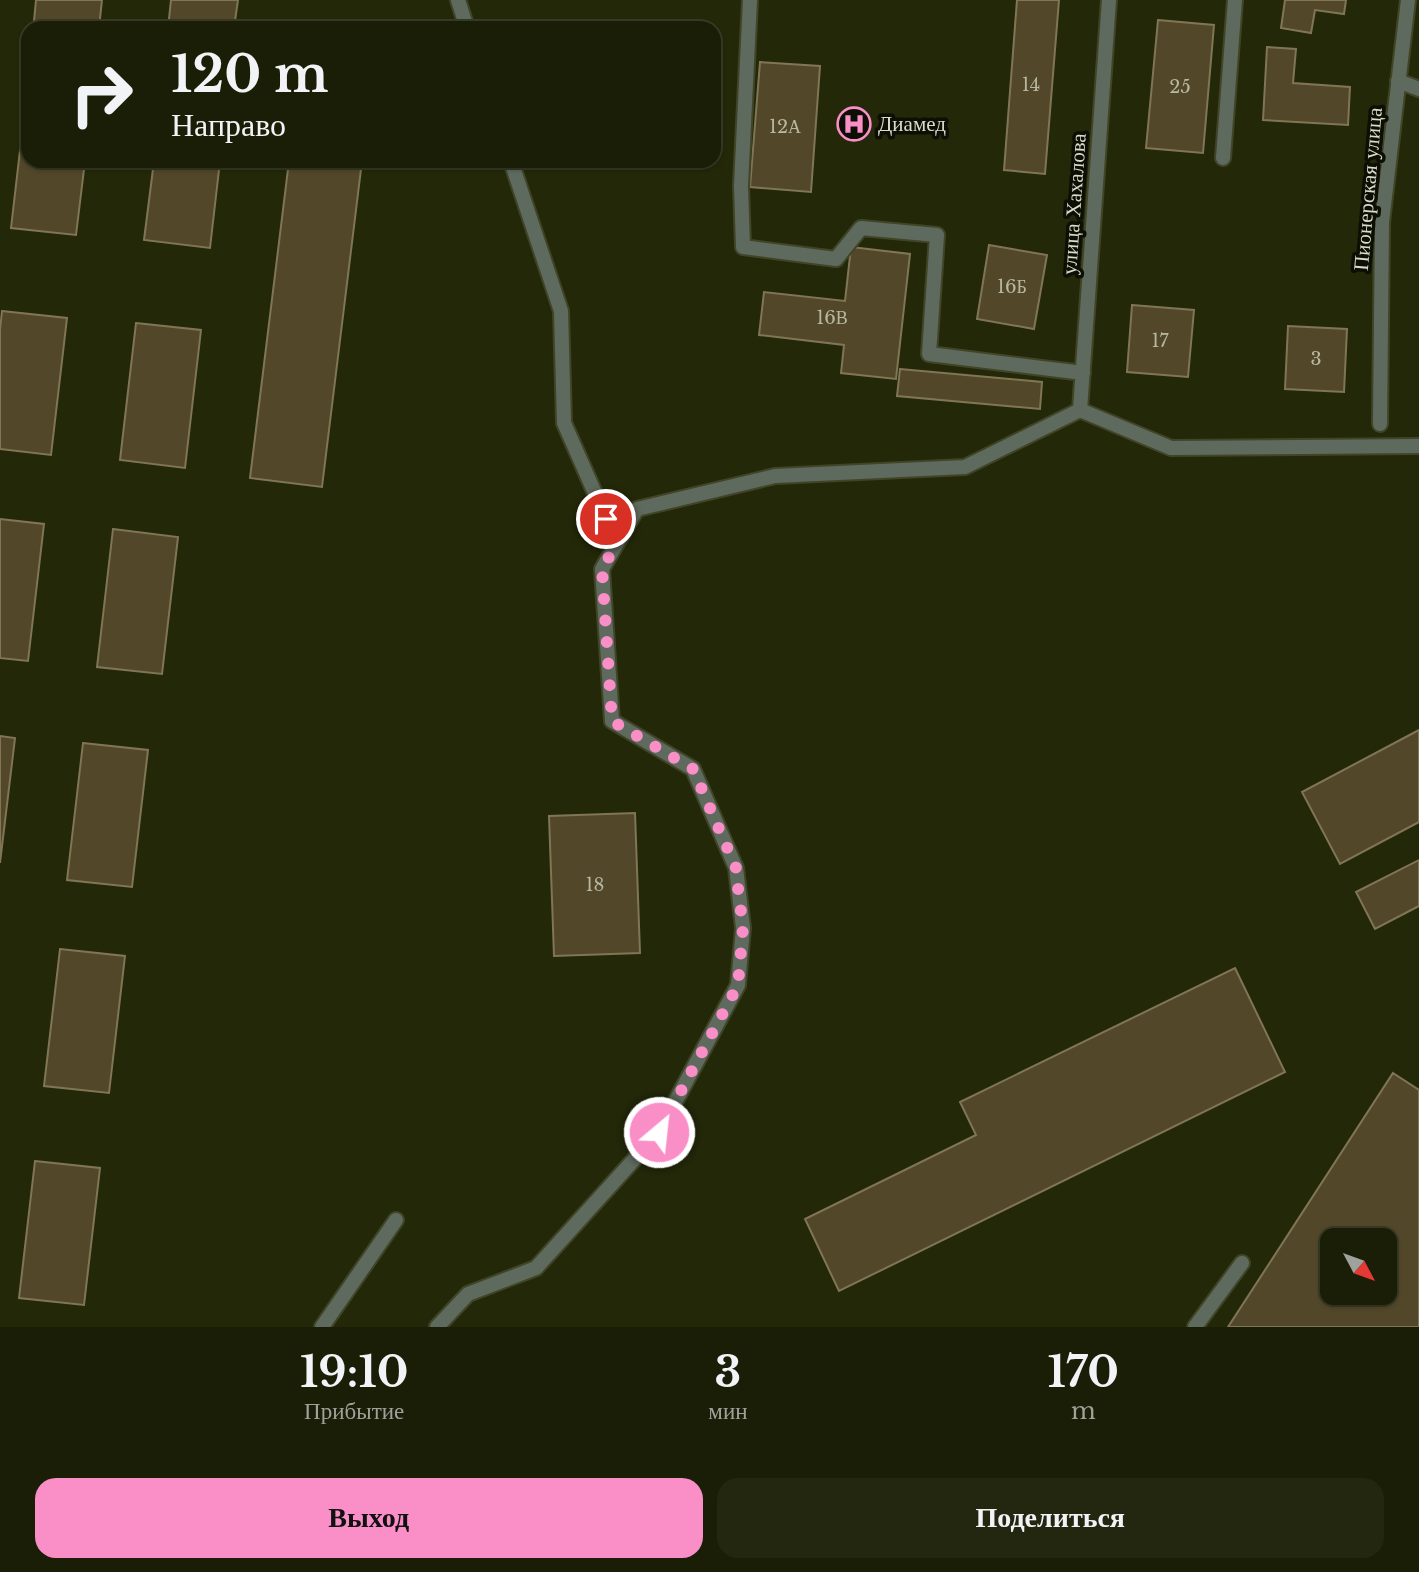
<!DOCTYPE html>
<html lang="ru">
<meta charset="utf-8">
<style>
body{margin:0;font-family:"Libre Baskerville",serif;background:#232710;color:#f1f3f6;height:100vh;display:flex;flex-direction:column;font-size:26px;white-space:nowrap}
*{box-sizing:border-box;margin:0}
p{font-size:23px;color:#9fa29b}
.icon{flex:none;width:38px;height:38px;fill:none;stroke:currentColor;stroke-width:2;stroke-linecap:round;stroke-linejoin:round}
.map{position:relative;height:1327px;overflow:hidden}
.panel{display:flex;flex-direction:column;background:#1a1e06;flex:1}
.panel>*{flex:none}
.top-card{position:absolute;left:21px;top:21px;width:700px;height:147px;border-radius:21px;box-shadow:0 2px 5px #0004,0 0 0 2px #383c28;background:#1a1e06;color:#f1f3f6;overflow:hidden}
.needle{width:46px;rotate:131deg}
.buttons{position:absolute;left:1320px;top:1228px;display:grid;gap:14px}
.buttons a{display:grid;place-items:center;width:77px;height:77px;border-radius:14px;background:#1a1e06;box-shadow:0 2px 5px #0004,0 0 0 2px #383c28;font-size:35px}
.pin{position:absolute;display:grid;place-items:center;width:60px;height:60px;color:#fff;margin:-30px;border:4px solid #fff;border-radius:50%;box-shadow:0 2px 7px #0007}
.me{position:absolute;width:77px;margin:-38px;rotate:28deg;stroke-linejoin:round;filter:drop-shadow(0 0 5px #0008)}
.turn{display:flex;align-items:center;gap:24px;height:147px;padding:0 35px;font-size:32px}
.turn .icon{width:91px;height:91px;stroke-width:2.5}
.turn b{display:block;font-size:49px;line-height:60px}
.eta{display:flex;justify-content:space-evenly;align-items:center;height:119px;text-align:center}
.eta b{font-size:42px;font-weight:700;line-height:49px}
.button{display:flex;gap:14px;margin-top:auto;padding:14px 35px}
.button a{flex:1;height:80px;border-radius:21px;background:#fa8fc7;color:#111;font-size:28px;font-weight:700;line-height:80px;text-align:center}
.button a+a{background:#232710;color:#f1f3f6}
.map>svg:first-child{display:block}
.building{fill:#524728;stroke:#807554;stroke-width:2;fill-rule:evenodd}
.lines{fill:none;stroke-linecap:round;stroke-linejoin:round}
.service-casing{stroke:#404527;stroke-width:18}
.minor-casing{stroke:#404527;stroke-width:18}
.service{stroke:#5f6a5e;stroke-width:14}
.minor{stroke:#5f6a5e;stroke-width:14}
.route{stroke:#fa8fc7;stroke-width:12;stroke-dasharray:0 21.6}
.labels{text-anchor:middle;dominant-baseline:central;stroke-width:7;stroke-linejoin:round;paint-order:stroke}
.number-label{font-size:18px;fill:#b7b8a2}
.poi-label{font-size:21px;fill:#d9ddcb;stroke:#0d0f04;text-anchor:start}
.street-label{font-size:21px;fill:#d9ddcb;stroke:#0d0f04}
</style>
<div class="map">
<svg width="1419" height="1327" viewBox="0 0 1419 1327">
<rect width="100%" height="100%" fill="#232808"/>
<path class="building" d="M36,0H102L99,28L34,21Z
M171,0H238L234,28H168Z
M1017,0H1059L1045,174L1004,170Z
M1285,0H1346L1344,14L1315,10L1311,33L1281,28Z
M1158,20L1214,25L1203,153L1146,148Z
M1267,47L1296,49L1293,83L1350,87L1348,125L1263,120Z
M760,62L820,66L811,192L750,187Z
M27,90L28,161H85L76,235L11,228Z
M154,161H220L210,248L144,240Z
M289,161H362L322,487L250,478Z
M989,245L1047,255L1034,329L977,319Z
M851,247L910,254L896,379L841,373L844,345L759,335L764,292L845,301Z
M1132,305L1194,310L1188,377L1127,372Z
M2,311L67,318L51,455L0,449V330Z
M136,323L201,330L185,468L120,460Z
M1288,326L1347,329L1344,392L1285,389Z
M900,369L1042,382L1040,409L897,396Z
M0,519L44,524L28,661L0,658Z
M113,529L178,537L162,674L97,667Z
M1419,730V822L1340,864L1302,792Z
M0,736L15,738L0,863Z
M83,743L148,750L132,887L67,880Z
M635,813L640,953L554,956L549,816Z
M1419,860V906L1375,929L1356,892Z
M60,949L125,956L109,1093L44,1086Z
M1235,968L1285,1072L839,1291L805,1219L976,1135L960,1102Z
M1393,1073L1419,1090V1327H1228ZM1332,1241H1384V1293H1332Z
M35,1161L100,1168L84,1305L19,1298Z"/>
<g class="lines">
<defs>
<path id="service" d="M458,0L467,28
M750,0L741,186L743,247L836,259L861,228L937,235L929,354L1083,373
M1398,81L1419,89
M1223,158L1235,0
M511,161L561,311L564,423L617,543
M1080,410L1171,448L1419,446
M1195,1327L1242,1263"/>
<path id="minor" d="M1380,424L1382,222L1408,0
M322,1327L396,1220
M437,1327L468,1294L536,1268L659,1132L738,985L743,928L736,868L693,769L612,721L602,569L637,509L775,476L965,467L1080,410L1109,0"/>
</defs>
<use href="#service" class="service-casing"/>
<use href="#minor" class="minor-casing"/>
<use href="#service" class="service"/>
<use href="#minor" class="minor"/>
</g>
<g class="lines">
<path class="route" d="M606,519L617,543L602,569L612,721L693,769L736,868L738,888L743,928L738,985L659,1132"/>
</g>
<defs>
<symbol id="hospital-ring" viewBox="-11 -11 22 22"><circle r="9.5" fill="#0d0f04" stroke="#fa8fc7" stroke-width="1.5"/><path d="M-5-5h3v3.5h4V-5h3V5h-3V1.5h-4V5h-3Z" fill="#fa8fc7"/></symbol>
</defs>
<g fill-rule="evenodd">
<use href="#hospital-ring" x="835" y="105" width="38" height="38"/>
</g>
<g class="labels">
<g class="number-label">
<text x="1031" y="85">14</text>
<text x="1180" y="87">25</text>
<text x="785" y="127">12А</text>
<text x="1012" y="287">16Б</text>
<text x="832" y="318">16В</text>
<text x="1160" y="341">17</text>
<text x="1316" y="359">3</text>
<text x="595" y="885">18</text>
</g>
<g class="poi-label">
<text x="878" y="124">Диамед</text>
</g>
<g class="street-label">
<text transform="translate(1368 189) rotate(-85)">Пионерская улица</text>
<text transform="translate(1074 204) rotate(-86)">улица Хахалова</text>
</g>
</g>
</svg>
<div class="buttons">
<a><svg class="needle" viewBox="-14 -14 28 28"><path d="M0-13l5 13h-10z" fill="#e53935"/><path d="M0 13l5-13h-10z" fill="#9fa29b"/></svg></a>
</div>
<div class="pin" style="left:606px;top:519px;background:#d93025"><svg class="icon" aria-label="arrive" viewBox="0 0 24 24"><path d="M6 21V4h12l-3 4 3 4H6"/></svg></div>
<svg class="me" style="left:659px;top:1132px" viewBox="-20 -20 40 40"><circle r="17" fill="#fa8fc7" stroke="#fff" stroke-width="3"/><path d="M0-11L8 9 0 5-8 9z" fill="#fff"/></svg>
<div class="top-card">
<div class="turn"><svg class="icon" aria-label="right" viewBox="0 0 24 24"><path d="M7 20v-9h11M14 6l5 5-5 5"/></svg><div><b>120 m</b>Направо</div></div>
</div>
</div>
<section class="panel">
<div class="eta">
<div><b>19:10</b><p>Прибытие</p></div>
<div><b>3</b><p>мин</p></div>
<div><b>170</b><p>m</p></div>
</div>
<div class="button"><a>Выход</a><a>Поделиться</a></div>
</section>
